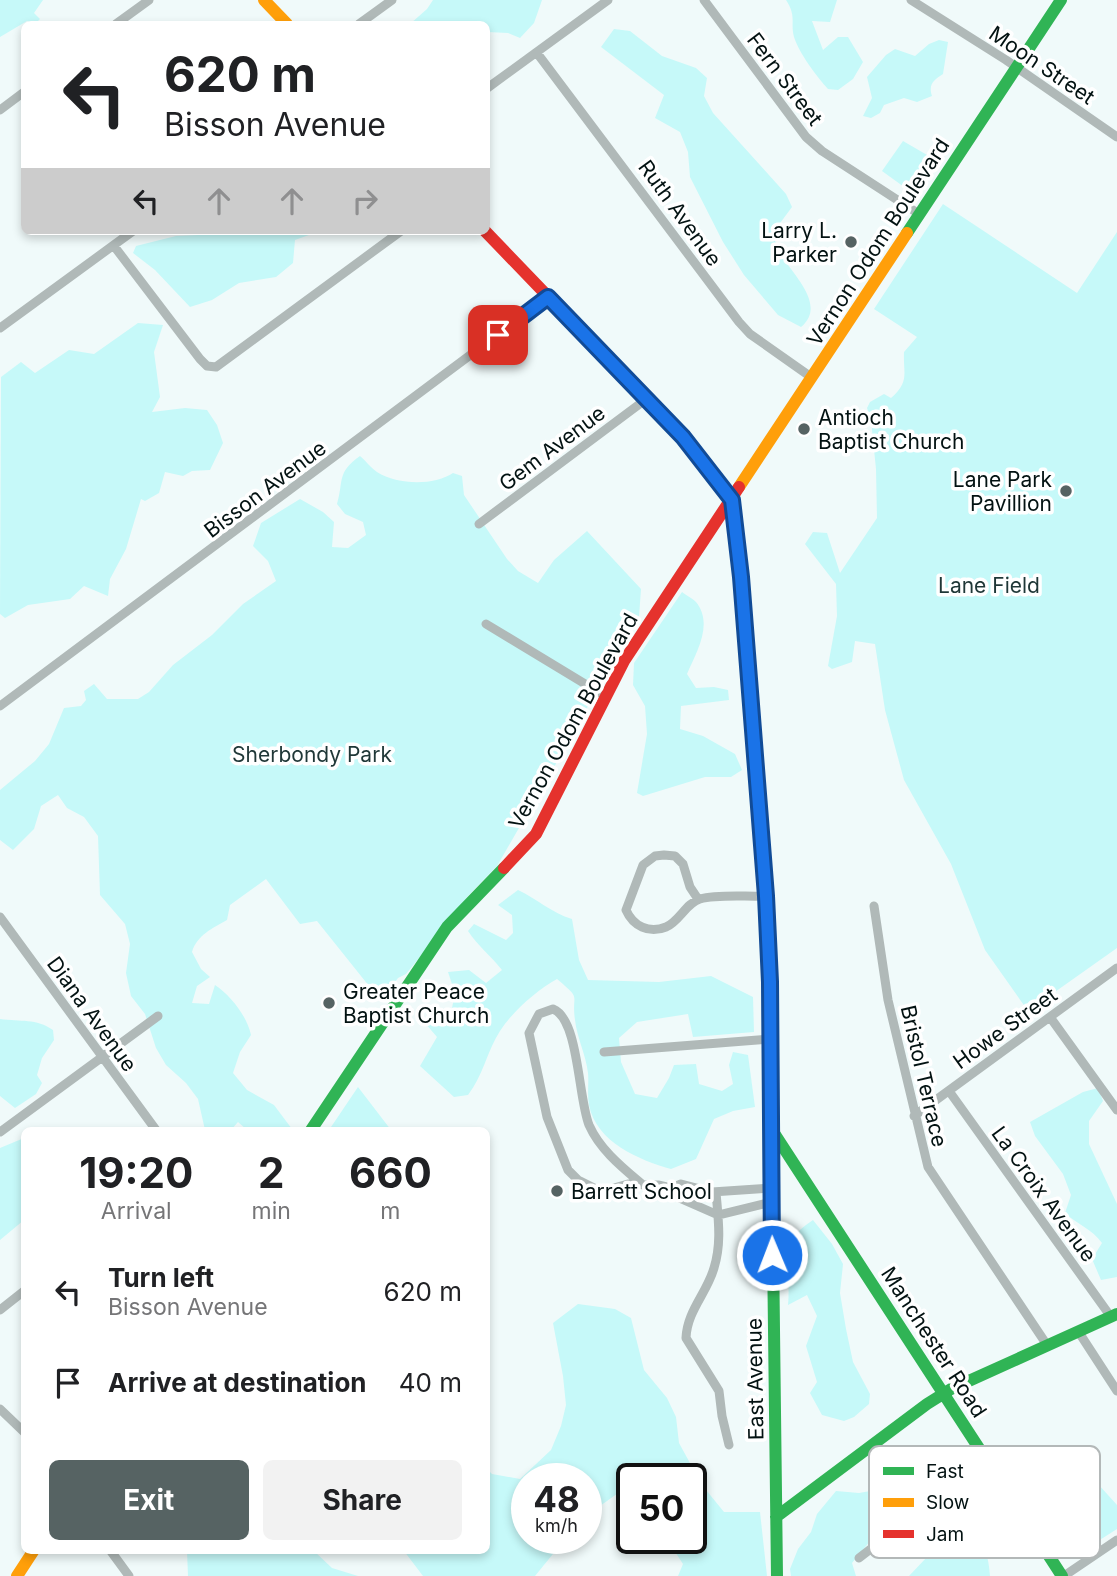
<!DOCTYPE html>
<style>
body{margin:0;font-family:Inter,sans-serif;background:#f2f2f2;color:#202124;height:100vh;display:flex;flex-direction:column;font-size:26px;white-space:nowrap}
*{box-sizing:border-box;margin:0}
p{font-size:23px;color:#757577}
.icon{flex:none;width:38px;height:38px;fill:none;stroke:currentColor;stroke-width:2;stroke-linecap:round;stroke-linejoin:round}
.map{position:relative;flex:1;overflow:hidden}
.sheet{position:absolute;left:21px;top:1127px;width:469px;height:427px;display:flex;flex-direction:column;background:#fff;border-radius:10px;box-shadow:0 4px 10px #0003}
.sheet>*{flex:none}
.banner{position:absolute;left:21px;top:21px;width:469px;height:214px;border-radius:10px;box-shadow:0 4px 10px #0003;background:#fff;color:#202124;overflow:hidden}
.speed{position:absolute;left:511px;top:1463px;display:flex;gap:14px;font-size:35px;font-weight:700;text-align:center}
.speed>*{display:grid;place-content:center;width:91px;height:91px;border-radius:50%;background:#fff;box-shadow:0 4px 10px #0003;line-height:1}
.speed small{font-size:18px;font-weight:400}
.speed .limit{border:4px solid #111;border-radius:10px;background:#fff;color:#111}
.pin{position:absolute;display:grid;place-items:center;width:60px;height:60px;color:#fff;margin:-30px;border-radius:14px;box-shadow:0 4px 10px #0006}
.me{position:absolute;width:77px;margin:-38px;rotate:359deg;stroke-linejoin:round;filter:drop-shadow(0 0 5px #0008)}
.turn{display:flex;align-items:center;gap:24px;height:147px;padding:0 28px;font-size:32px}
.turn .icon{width:91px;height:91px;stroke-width:2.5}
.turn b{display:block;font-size:49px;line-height:60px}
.lanes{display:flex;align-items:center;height:66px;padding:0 28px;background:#0003;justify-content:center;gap:35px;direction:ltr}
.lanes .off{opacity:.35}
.eta{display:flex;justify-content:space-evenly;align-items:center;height:119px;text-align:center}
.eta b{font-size:42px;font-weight:700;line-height:49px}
.button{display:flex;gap:14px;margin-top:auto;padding:14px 28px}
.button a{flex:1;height:80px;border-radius:10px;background:#566363;color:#fff;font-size:28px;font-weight:700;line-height:80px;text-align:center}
.button a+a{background:#f2f2f2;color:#202124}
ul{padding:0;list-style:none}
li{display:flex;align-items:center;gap:21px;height:91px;padding:0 28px}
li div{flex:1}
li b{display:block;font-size:26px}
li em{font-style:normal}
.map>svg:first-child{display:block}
.green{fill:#c6f9f9}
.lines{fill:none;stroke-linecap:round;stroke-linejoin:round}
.street{stroke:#b0b9b8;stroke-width:9}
.fast{stroke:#30b455;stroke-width:12}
.slow{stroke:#ff9f0a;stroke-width:12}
.jam{stroke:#e5322d;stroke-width:12}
.route-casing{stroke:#114b97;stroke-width:18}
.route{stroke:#1a73e8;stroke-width:12}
.poi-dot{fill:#566363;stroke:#fff;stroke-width:2.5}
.labels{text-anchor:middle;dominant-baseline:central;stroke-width:7;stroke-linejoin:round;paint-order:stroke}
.street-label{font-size:21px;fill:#031212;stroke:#fff}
.poi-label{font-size:21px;fill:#031212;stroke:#fff;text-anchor:start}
.park-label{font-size:21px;fill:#1f3737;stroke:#fff}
.key{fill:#fff;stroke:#b3b8b8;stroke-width:2}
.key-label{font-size:19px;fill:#031212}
</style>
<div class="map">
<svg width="1117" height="1576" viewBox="0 0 1117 1576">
<rect width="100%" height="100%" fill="#f0fafa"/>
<path class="green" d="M0,0H43L34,13L40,19L35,24L27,21L0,37Z
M433,0H542L534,23L520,38L508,33L487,32L486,24H410L427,9Z
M786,0H837L830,22L812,21L823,50L838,37H848L863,62L853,79L838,90L828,89C817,77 799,53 794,37C790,22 797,17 786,0Z
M614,29L630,31L662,56L696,68L707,78L704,96L713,113L786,194L792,207L772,234C776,243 779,252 784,259C796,278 826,306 801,327L778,315L744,275L723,242L690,177L688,152L680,132L655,118L664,95L601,47Z
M939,40L948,42L943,74C934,80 928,84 932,96L917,102L904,98L884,105L880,113L871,118L863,116L872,98L867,77L886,55L895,49L915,56L929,44Z
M903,141L934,159L911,192L882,171Z
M943,204L1077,293L1117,232V948L1028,1011L985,950L951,864L904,780L885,710L875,644L855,641L852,662L832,669L828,666L837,616L836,584L805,544L813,532L827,533L840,573L877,518L876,469L871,420L867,408L870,402L884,394L891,398C910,381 903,374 904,352L917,337L874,309Z
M201,231H320L295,240L293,263L276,277L239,283L212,300L190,307L155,270L133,253L136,246L176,236L198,235Z
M138,323L163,325L154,352L160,397L152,412L185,408L207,410L217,425L223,443L210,470L192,471L183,476L165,472L159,493L145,501L141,499L126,549L110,579L108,596L84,586L70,599L28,605L5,618L0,614L1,377L21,362L35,373L69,350L94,354Z
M360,456C366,461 371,468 377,472C398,485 433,486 453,473L462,476L464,495L507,559L518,571L538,583L554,560L587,531L641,589L639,617L621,639L580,722L497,866L468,896L415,963L406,974L398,978L381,1001L317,921L300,924L266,879L230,905L227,920C213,928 197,935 192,952L201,969L210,977L197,986L192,1003L209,1004L215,985C231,996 247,1016 251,1035L240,1052L233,1073L247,1090L274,1105L292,1129L247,1130L238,1122L231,1130H205L198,1099L186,1083L166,1065L156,1048L145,1014L131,996L126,973L130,944L125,924L100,895L98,836L84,817L67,808L58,795L41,806L34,829L13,850L0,840V790L35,761L49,744L64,708L81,706L86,700L84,691L94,684L107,699H138L149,692L173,665L212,635L243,604L276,581L268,561L253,546L261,523L300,499L323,512L334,522L332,547L348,548L366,535L363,522L345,514L337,504C344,481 336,473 360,456Z
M682,592C686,595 693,599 696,602C714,624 696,653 687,674L696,688L714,687L728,690L729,700L681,706L680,729L703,736L735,754L742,770L731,777H705L643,796L637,793L647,734L645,706L633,685L634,663Z
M518,890C537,899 552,913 572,919L579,960L588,980L659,982L711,976L753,997L754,1032L693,1037L688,1014L637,1022L619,1038L621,1062L635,1094L657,1098L669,1078L674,1065L696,1064L699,1084L722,1091L733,1084L729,1065L733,1052L748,1055L755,1107L733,1111L714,1119L696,1159L671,1169C639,1160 596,1142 589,1105C587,1094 589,1083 588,1073C586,1055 577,1038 575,1020C571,992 583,1001 557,979C537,990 513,1011 500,1031C487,1051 483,1076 468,1095L454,1097L420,1066L437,1037L425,1023L451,1013L455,993L448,972L469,970L486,983L502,970C491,956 478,946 468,931L474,924L506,940L513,933L512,915L498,905Z
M0,1019C21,1022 36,1018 53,1030L54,1040L42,1058L37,1075L42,1083L36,1094L15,1108L0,1096Z
M358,1087L391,1130H329Z
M1098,1088L1103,1101L1089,1121V1144L1117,1204V1277L1101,1280L1092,1259L1102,1243C1092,1229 1078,1225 1065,1213L1071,1195L1063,1174L1035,1136L1030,1122L1083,1092Z
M24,1138V1220L0,1240V1148Z
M813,1220L832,1244L843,1264L840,1293L846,1329L853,1362L870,1394L869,1404L854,1417L844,1421L822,1415L810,1393L817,1382L806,1346L817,1316L807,1295L788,1305C792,1264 773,1246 813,1220Z
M578,1304L615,1309L631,1318L644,1370L667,1398L676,1417L679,1443L702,1485L724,1512H760L767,1576H678L683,1564L666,1538H691V1479H632V1500L621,1491L586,1516V1479H527V1538H566L535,1576H423L404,1551L486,1550L487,1469L492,1474L520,1479L551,1450L561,1426L566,1405L563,1376L553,1323Z
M1074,1445L1085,1460L1089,1474L1117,1505V1529L1073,1557L1066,1551V1546L1078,1541L1089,1528C1071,1499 1051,1482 1068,1446Z
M887,1488H914L922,1500L871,1540L852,1563L856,1576H791L790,1569L798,1549L811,1532L817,1514L836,1491L859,1493Z
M931,1513H950C975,1535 988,1540 990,1576H909L927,1557L926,1531Z
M314,1551L332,1568L358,1576H188L187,1551Z"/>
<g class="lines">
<path class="street" d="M704,0L806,137L822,151L919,214
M911,0L1006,60L1117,137
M116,24L149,0
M359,24L392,0
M537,53L739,322L750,334L811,377
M486,89L608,0
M0,110L24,92
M114,246L200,359L207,366L216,367L401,231
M0,328L133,231
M479,524L645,400
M486,624L605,696
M0,706L548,297
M698,899L690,887L683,864L675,856L664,855L655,856L643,865L626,910C633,926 649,934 666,927C679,922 686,903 700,899C718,894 747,897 766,896
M874,906L888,1000L928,1167L1047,1345
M0,917L156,1130
M1050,1017L1117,1110
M604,1052L771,1039
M949,1091L1111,1317
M914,1116L1117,968
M0,1132L158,1016
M643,1185C623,1168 600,1150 589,1125C578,1098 579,1019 553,1009L539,1014L529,1033L547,1117L568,1170L578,1180L596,1189L607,1190L628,1184L658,1185L671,1188L681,1184L712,1192L772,1188
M671,1188L677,1197L718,1215L772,1202
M716,1192C718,1218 722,1242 714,1268C707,1293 687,1311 686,1338L719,1391L722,1416L729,1445
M0,1310L24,1291
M1078,1331L1117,1391
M0,1409L24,1432
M110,1550L129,1576
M859,1558L986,1460
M1064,1576L1117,1540"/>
<path class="fast" d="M907,233L1061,0
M311,1130L447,927L504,868
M772,1130L1062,1576
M772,1166L777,1576
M776,1517L927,1404L951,1389L1117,1314"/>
<path class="slow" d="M264,0L287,24
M739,487L907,233
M745,635L766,896L770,982L772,1166
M17,1576L34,1550"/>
<path class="jam" d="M485,231L683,437L707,464L732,500L745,635
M504,868L536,834L624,661L739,487"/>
</g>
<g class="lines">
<defs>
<path id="route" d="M498,335L548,297L683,437L732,500L741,577L766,896L770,982L772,1255"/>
</defs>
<use href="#route" class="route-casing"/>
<use href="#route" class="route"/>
</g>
<g class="poi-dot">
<circle cx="851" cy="242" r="7"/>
<circle cx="804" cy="429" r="7"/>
<circle cx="1066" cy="491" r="7"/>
<circle cx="329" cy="1003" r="7"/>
<circle cx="557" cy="1191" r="7"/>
</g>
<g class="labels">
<g class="street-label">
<text transform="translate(1042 65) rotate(34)">Moon Street</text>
<text transform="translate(785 79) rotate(53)">Fern Street</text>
<text transform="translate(680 213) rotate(54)">Ruth Avenue</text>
<text transform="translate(878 242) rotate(-57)">Vernon Odom Boulevard</text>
<text transform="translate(552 448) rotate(-37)">Gem Avenue</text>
<text transform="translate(265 489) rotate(-37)">Bisson Avenue</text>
<text transform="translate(573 721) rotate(-61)">Vernon Odom Boulevard</text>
<text transform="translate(92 1014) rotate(54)">Diana Avenue</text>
<text transform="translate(1005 1028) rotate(-36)">Howe Street</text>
<text transform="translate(924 1076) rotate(77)">Bristol Terrace</text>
<text transform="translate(1044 1194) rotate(54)">La Croix Avenue</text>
<text transform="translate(934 1342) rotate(57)">Manchester Road</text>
<text transform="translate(755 1379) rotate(-91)">East Avenue</text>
</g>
<g class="poi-label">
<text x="837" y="230" text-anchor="end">Larry L.<tspan x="837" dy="24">Parker</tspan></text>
<text x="818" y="417">Antioch<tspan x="818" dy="24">Baptist Church</tspan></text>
<text x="1052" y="479" text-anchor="end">Lane Park<tspan x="1052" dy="24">Pavillion</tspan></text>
<text x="343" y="991">Greater Peace<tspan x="343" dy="24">Baptist Church</tspan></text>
<text x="571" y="1191">Barrett School</text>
</g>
<g class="park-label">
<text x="989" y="585">Lane Field</text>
<text x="312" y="754">Sherbondy Park</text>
</g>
</g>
<rect x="869" y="1446" width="231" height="112" rx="10" class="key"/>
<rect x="883" y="1467" width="31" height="8" fill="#30b455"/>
<rect x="883" y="1498" width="31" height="9" fill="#ff9f0a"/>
<rect x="883" y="1530" width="31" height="8" fill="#e5322d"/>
<g class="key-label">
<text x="926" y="1478">Fast</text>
<text x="926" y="1509">Slow</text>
<text x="926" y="1541">Jam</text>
</g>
</svg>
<div class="speed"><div>48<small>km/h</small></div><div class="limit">50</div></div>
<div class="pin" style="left:498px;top:335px;background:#d93025"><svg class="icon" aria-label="arrive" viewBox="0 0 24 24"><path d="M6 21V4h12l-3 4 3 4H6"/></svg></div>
<svg class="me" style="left:772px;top:1255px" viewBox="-20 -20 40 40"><circle r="17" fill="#1a73e8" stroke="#fff" stroke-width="3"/><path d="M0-11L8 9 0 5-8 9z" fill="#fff"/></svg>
<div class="banner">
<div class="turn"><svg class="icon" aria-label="left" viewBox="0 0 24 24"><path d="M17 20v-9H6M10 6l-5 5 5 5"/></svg><div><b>620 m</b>Bisson Avenue</div></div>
<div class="lanes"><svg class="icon" aria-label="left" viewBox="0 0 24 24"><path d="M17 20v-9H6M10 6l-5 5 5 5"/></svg><svg class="icon off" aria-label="ahead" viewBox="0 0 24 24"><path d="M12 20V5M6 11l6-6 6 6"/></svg><svg class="icon off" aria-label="ahead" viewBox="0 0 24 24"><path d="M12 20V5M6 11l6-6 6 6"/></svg><svg class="icon off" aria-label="right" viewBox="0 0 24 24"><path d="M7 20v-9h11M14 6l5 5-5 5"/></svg></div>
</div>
<section class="sheet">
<div class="eta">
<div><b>19:20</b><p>Arrival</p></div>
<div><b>2</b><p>min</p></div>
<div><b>660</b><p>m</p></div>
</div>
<ul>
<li><svg class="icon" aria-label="left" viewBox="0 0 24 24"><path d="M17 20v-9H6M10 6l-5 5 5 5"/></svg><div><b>Turn left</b><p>Bisson Avenue</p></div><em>620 m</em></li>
<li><svg class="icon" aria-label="arrive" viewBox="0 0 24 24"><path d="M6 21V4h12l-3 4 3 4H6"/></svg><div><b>Arrive at destination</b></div><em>40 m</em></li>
</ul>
<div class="button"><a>Exit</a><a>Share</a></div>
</section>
</div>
